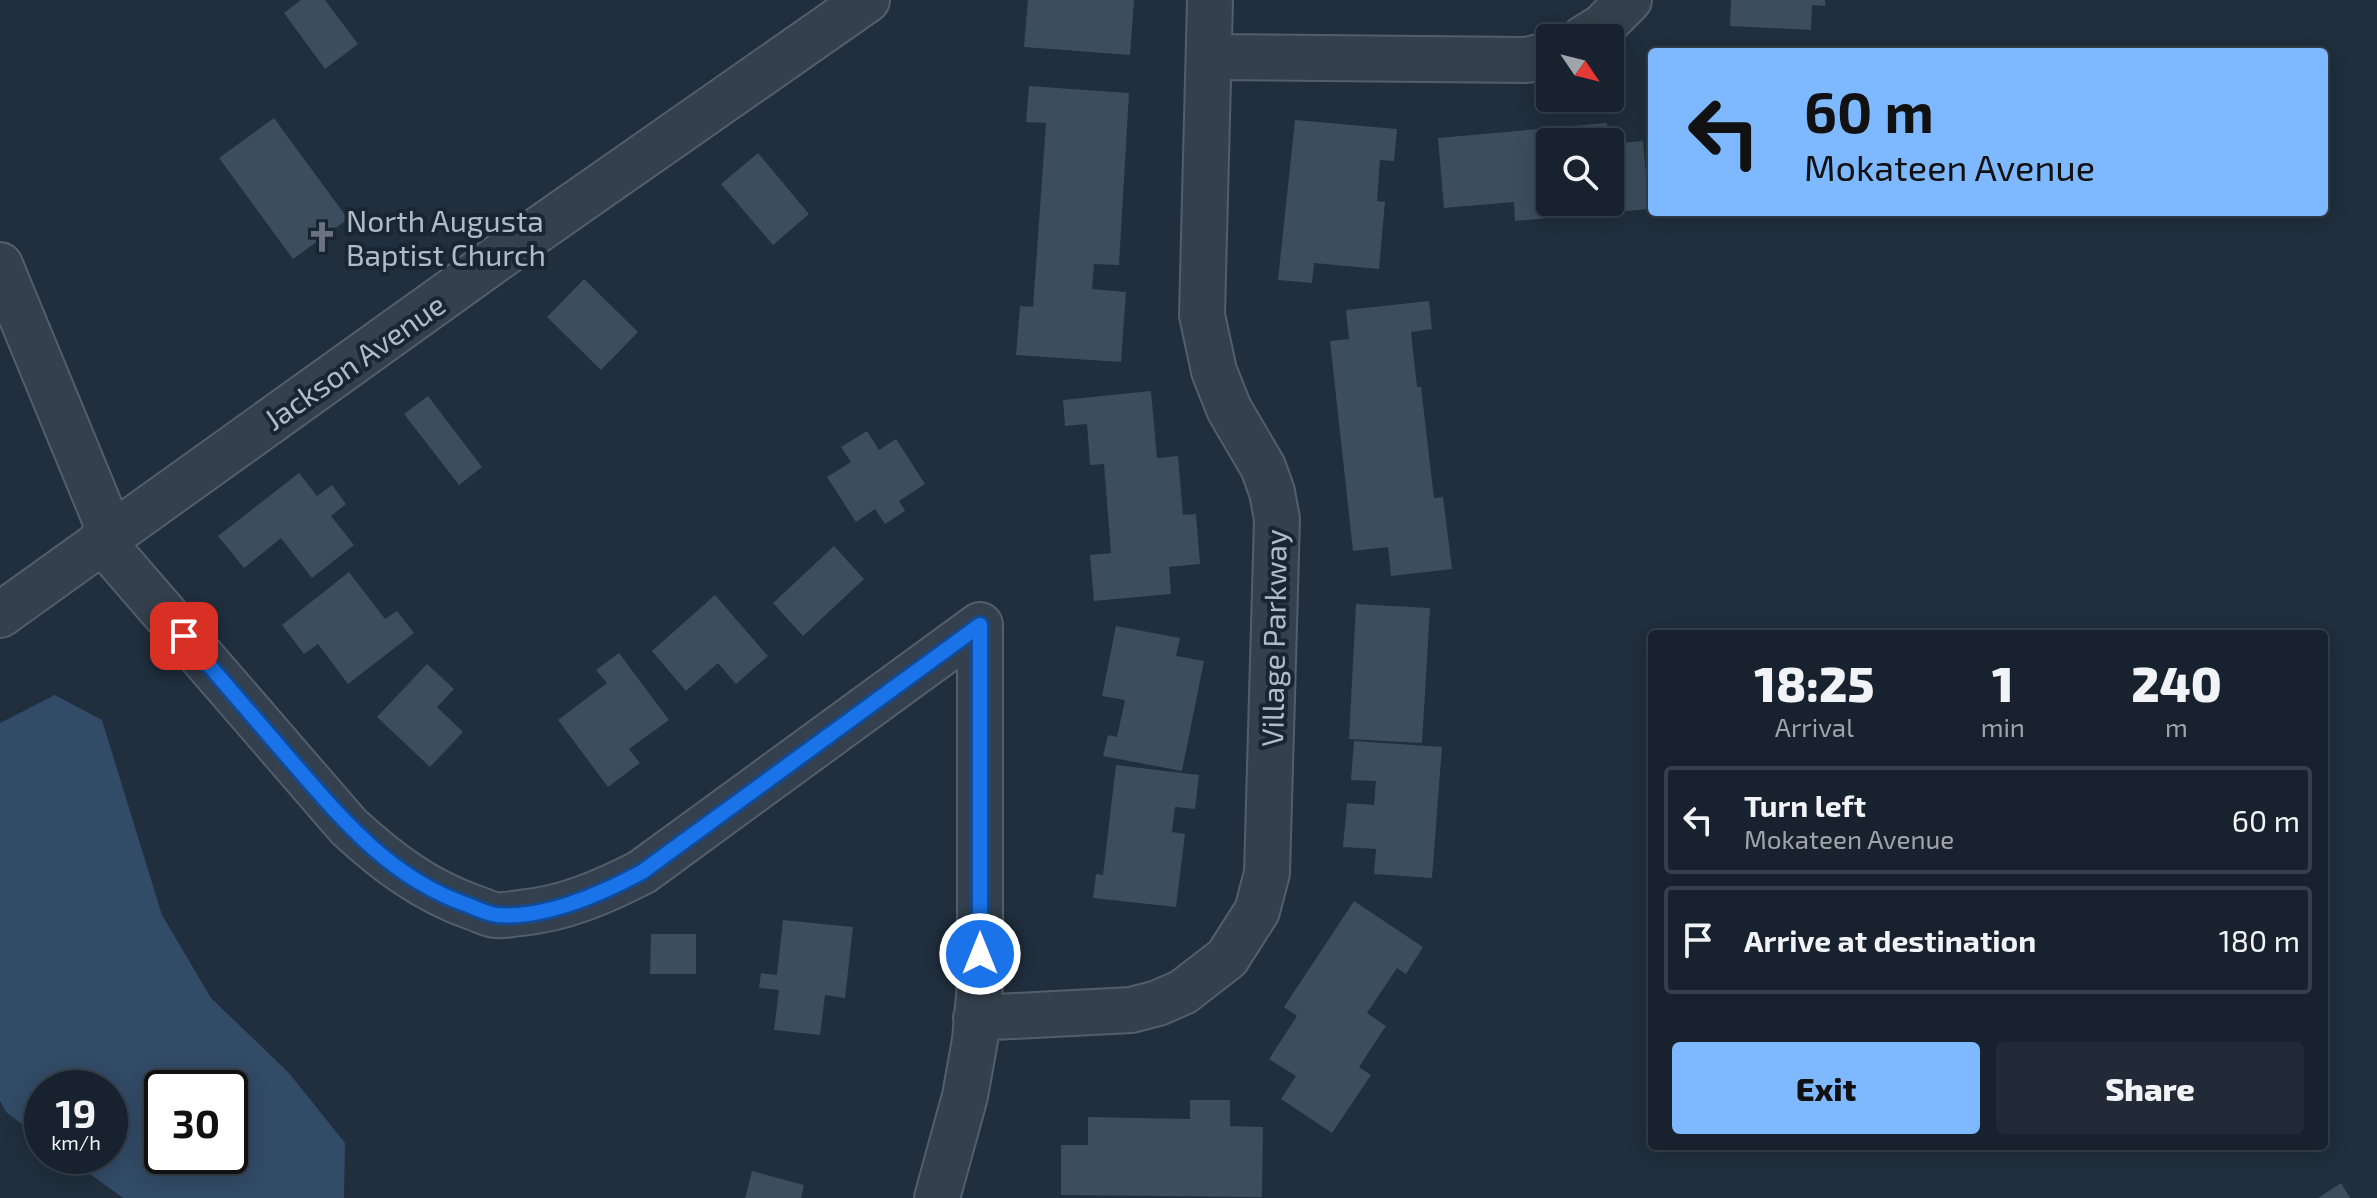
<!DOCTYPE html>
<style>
body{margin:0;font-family:"Exo 2",sans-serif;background:#212a36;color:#f1f3f6;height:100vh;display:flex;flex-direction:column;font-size:30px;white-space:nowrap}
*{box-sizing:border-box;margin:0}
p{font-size:26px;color:#9fa4aa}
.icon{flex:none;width:44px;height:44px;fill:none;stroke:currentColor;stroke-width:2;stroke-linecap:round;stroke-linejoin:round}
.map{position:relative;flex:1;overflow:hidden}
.panel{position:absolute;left:1648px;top:630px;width:680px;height:520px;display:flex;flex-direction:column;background:#18222e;border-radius:8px;box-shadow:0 4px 20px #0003,0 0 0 2px #363f4a}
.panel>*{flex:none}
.top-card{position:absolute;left:1648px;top:48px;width:680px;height:168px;border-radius:8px;box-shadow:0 4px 20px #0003,0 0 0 2px #363f4a;background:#7eb8ff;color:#111;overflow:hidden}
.needle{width:52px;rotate:125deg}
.tools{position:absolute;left:1536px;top:24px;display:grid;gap:16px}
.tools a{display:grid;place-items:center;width:88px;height:88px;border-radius:8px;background:#18222e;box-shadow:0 4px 20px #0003,0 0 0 2px #363f4a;font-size:40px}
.speed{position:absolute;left:24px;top:1070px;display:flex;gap:16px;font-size:40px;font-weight:700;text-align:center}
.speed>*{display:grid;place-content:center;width:104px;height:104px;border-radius:50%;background:#18222e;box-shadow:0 4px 20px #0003,0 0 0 2px #363f4a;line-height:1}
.speed small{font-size:20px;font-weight:400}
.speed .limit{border:4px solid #111;border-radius:12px;background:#fff;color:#111}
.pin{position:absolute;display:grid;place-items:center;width:68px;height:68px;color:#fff;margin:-34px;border-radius:16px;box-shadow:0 4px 12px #0006}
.me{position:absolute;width:88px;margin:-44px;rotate:0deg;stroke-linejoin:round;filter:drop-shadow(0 0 6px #0008)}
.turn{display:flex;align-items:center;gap:28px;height:168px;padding:0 24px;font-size:36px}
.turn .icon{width:104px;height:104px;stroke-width:2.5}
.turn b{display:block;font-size:56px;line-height:68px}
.eta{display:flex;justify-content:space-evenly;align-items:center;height:136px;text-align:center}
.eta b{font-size:48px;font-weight:800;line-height:56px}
.cta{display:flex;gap:16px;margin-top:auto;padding:16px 24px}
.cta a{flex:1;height:92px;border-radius:8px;background:#7eb8ff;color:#111;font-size:32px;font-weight:800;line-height:92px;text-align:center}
.cta a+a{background:#212a36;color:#f1f3f6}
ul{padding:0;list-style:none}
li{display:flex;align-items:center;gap:24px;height:108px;margin:0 16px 12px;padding:0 8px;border:4px solid #363f4a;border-radius:8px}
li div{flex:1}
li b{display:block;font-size:30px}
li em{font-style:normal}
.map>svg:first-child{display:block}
.water{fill:#324b66;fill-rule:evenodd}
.building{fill:#3c4d5d}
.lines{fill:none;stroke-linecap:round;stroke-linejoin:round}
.minor-casing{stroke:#535e6b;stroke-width:48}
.minor{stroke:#34404d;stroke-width:44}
.route-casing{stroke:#114b97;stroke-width:20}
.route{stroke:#1a73e8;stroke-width:14}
.labels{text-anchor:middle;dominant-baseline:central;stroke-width:8;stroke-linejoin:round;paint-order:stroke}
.poi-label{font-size:30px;fill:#b0bbc9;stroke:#1a2532;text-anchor:start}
.street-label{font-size:30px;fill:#b0bbc9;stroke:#1a2532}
</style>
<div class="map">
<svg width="2377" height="1198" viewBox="0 0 2377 1198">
<rect width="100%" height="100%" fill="#202e3d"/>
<path class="water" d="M55,695L102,720L162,915L211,998L289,1073L345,1143L344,1198H123L65,1156H110V1088H42V1139L6,1112L0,1101V723ZM162,1088H230V1156H162Z"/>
<path class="building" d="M301,0H325L358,44L325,69L284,13Z
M1028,0H1134L1130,55L1024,47Z
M1731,0H1825V6L1812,5L1811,30L1730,26Z
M1029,86L1129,93L1119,265L1094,264L1092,289L1126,292L1121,362L1016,355L1020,306L1033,307L1046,123L1026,122Z
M274,118L348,219L293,259L219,158Z
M1295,120L1397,129L1394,161L1380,160L1377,201L1385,202L1379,269L1314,263L1312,283L1278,280Z
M1607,123L1608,142H1550V202H1610V144L1643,141L1649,209L1515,221L1514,202L1444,208L1438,138Z
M758,153L809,214L773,245L721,184Z
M584,279L638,332L601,370L547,317Z
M1429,301L1432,329L1411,332L1417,387H1421L1434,498L1443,497L1452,569L1391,576L1388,547L1353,551L1330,341L1349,339L1346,310Z
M1151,391L1157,458L1178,456L1183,515L1196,514L1200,564L1169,567L1171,594L1094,601L1090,555L1111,553L1104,464L1090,465L1087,424L1065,426L1063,400Z
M428,396L482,467L459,485L404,414Z
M867,431L879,450L896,439L925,484L899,501L905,511L885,524L875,509L856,522L827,477L851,462L841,447Z
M299,473L317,496L332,485L346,504L331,516L354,545L312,578L281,538L244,568L218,536Z
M834,546L864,579L803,636L773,603Z
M349,572L385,619L397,611L414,633L348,684L318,644L304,654L282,625Z
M715,595L768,656L736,684L718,663L686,691L652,651Z
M1356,604L1430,608L1422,743L1349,739Z
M1116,626L1180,638L1176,656L1204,661L1182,771L1103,756L1108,735L1117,737L1125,700L1102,696Z
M619,653L669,720L629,749L640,763L608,787L558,720L607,683L596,670Z
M427,664L454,689L437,707L463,732L430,767L377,717Z
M1354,741L1442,747L1432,878L1374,874L1376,849L1343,847L1347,803L1374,805L1376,781L1351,780Z
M1116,765L1199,775L1195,809L1175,807L1172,832L1185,834L1176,907L1093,898L1096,874L1103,875Z
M1354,901L1423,947L1406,974L1397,968L1367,1013L1386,1026L1359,1067L1371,1075L1332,1133L1281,1099L1296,1076L1269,1059L1297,1016L1284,1007Z
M783,920L853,927L845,998L825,995L820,1035L774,1030L779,990L759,988L761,973L777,975Z
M651,934H696V974H650Z
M1190,1100H1230V1126L1263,1127L1262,1197L1061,1195V1145H1088V1117L1190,1119Z
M752,1171L804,1185L801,1198H745Z
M2341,1183L2350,1198H2318Z"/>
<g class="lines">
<defs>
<path id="minor" d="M1584,38L1602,27L1629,0
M1209,57L1527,60L1550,54
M0,265L111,534
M101,540L349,827C386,861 424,890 472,907C479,909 488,914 495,915C503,916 512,914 520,913C564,909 603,892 642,872L980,625
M0,615L502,255L867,0
M976,1018L1131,1010L1158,1003L1183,992L1227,958L1257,911L1267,873L1277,519L1272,492L1263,467L1229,409L1214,371L1202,315L1210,0
M937,1198L965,1096L975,1040L980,984V625"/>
</defs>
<use href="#minor" class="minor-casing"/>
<use href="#minor" class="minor"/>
</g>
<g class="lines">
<defs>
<path id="route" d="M184,636C218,676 253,716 287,756C340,817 389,878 468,905C477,909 488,914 497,915C545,919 601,894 642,872L980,625V954"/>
</defs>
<use href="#route" class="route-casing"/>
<use href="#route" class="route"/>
</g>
<defs>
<symbol id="church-bare" viewBox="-9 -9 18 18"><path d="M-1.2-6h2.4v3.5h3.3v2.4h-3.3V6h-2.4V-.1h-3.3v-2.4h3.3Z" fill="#6b7280" stroke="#1a2532" stroke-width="2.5" paint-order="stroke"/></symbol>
</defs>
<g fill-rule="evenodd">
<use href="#church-bare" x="300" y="215" width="44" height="44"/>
</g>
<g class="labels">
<g class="poi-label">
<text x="346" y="220">North Augusta<tspan x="346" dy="34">Baptist Church</tspan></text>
</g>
<g class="street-label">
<text transform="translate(354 361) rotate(-35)">Jackson Avenue</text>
<text transform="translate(1273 638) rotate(-89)">Village Parkway</text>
</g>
</g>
</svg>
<div class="tools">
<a><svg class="needle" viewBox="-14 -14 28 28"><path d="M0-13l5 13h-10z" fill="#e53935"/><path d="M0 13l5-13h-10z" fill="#9fa4aa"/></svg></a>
<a><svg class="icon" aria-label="search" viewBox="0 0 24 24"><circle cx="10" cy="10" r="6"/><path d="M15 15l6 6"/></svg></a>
</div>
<div class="speed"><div>19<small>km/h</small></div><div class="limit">30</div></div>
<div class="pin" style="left:184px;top:636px;background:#d93025"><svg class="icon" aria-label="arrive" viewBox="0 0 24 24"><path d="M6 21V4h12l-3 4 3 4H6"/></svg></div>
<svg class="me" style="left:980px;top:954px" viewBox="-20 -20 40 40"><circle r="17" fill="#1a73e8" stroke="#fff" stroke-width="3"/><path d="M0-11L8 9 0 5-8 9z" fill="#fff"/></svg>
<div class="top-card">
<div class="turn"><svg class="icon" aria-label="left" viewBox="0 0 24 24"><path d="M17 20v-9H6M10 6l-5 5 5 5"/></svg><div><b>60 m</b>Mokateen Avenue</div></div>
</div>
<section class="panel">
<div class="eta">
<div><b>18:25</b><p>Arrival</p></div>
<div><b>1</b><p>min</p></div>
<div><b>240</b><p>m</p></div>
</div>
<ul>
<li><svg class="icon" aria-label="left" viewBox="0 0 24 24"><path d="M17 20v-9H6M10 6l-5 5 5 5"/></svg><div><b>Turn left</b><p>Mokateen Avenue</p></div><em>60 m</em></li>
<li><svg class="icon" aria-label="arrive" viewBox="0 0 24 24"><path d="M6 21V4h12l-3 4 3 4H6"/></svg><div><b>Arrive at destination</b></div><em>180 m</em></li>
</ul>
<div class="cta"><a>Exit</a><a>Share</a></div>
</section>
</div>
